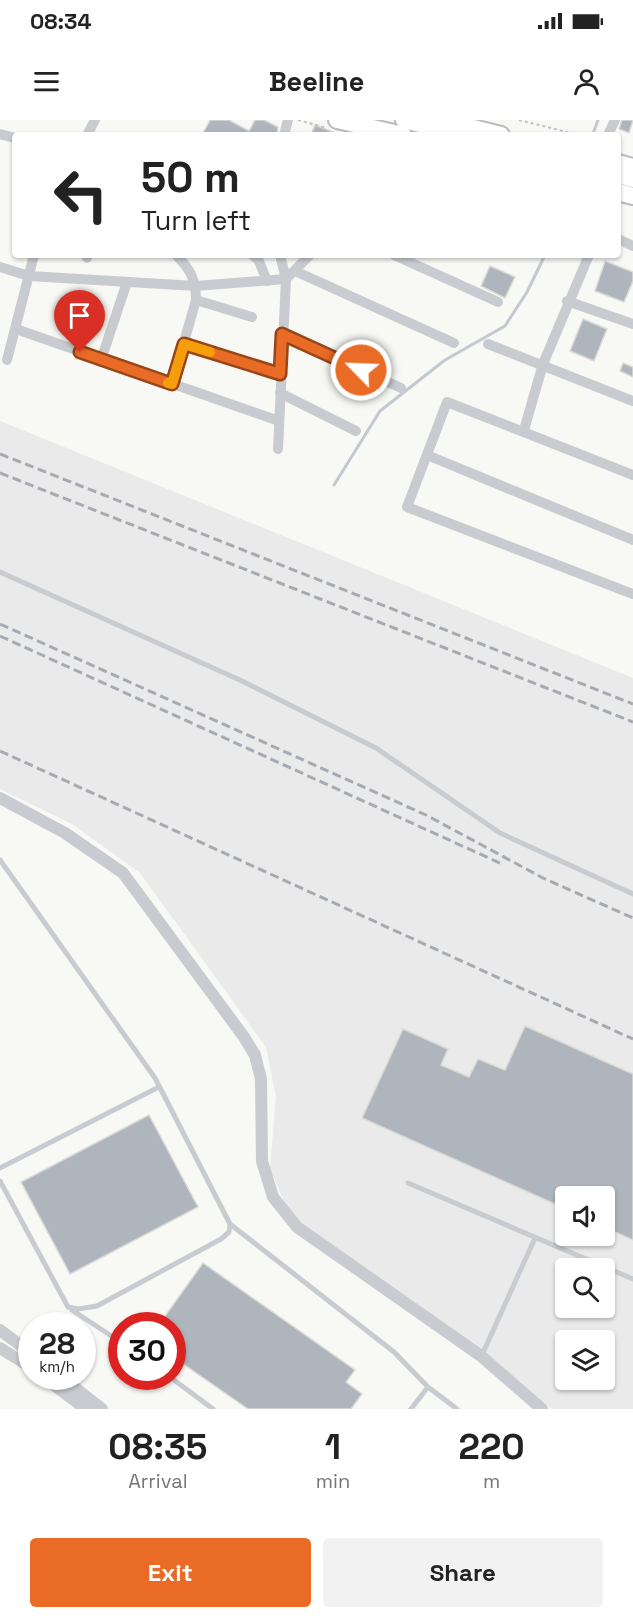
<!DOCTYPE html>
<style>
body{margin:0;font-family:"Space Grotesk",sans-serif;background:#f2f2f2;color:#222;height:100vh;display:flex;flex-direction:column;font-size:22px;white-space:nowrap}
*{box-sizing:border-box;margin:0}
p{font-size:20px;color:#767676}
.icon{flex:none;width:33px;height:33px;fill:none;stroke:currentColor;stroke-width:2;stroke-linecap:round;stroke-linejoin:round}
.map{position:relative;height:1289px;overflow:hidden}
.side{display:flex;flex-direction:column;background:#fff;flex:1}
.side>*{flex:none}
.top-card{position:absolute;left:12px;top:12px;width:609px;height:126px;border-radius:6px;box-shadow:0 2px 4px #0004;background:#fff;color:#222;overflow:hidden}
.tools{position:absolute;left:555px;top:1066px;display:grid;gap:12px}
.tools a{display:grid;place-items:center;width:60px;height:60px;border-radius:6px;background:#fff;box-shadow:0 2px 4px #0004;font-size:30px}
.speed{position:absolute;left:18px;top:1192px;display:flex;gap:12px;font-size:30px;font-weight:700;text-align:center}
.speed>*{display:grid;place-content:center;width:78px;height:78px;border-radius:50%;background:#fff;box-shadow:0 2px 4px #0004;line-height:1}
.speed small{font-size:15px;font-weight:400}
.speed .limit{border:9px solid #d22;background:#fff;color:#111}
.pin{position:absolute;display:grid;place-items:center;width:51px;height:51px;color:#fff;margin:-62px -26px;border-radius:50% 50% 50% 0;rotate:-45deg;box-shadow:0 0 6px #0007}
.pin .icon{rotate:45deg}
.me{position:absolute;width:66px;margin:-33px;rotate:294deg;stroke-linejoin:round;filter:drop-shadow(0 0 4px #0008)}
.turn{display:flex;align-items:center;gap:21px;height:126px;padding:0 30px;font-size:27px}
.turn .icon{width:78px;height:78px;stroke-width:2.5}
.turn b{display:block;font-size:42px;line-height:51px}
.eta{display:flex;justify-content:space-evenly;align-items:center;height:102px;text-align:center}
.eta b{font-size:36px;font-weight:600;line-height:42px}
.action{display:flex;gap:12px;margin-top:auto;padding:12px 30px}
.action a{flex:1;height:69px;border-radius:6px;background:#e96b25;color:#fff;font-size:24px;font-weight:600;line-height:69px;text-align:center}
.action a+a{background:#f2f2f2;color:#222}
.status{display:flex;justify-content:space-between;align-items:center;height:42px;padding:0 30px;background:#fff;direction:ltr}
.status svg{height:16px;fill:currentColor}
header{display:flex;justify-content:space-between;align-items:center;height:78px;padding:0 30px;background:#fff;font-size:27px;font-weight:600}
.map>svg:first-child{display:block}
.built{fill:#e9eae9;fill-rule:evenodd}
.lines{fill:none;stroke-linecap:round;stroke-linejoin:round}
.stream{stroke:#c2cad0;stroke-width:3}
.building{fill:#afb5bc;stroke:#dadad8;stroke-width:1.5}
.primary-casing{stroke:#b9bcc1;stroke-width:20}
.path{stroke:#bfc2c4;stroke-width:2;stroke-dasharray:3 3;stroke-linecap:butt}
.service{stroke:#c8cbcf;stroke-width:5}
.minor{stroke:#c8cbcf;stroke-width:10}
.tertiary{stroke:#c8cbcf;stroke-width:12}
.primary{stroke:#fff;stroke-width:16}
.rail{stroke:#a6abb2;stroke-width:3;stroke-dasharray:9 4.5;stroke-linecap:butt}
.route-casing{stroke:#974618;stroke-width:15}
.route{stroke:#e96b25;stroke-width:10}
.slow{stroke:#f59e0b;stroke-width:10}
</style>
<div class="status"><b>08:34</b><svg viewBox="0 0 49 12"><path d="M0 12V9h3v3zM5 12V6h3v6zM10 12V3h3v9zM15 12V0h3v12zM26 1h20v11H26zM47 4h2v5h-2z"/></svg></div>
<header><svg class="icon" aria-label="menu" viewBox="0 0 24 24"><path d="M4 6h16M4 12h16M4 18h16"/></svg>Beeline<svg class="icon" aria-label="person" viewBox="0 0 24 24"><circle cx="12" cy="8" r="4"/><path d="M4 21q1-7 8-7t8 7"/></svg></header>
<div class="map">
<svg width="633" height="1289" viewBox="0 0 633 1289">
<rect width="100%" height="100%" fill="#f8f8f5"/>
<path class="built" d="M0,301L633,558V1289H552L289,1093L270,1049L276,977L266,927L140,753L72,704L0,669ZM566,1077H604V1116H566ZM566,1149H604V1188H566ZM566,1221H604V1260H566Z"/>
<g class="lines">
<path class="stream" d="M594,11L598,0
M334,365L380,291L445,240L505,206L527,172L545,135"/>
</g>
<path class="building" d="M210,0H229L249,11L255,0H264L278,7L277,15H202Z
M622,0H633L629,13L619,9Z
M315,5L338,14V15H311Z
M605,141L633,152V161L624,182L595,171Z
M490,146L515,157L505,178L481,166Z
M583,199L607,209L594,241L570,231Z
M623,243L633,247V257L620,251Z
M525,906L633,954V1120L604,1107V1077H566V1089L362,998L403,909L448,929L441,945L469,957L478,939L505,950Z
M149,995L198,1087L70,1154L21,1062Z
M203,1143L355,1250L346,1262L362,1274L351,1289H248L172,1236V1206H158Z"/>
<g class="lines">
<defs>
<path id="primary" d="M337,0L403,15
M404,0L452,12
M441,0L501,15
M618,43L633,47
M618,55L633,59
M618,72L633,76"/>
</defs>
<use href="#primary" class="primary-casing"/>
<path class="path" d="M298,0L327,8
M519,0L579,15"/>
<path class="service" d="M0,452L242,561L376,628L500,713L633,774
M0,740L155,958L230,1104L229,1112L221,1119L97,1186L78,1189L68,1187L0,1061
M0,1048L159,967
M408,1063L633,1159
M230,1104L394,1232L428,1267L457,1289
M72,1190L122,1223
M482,1235L535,1118
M170,1257L213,1289
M411,1289L428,1267"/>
<path class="minor" d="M0,14L15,18
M87,15L95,0
M284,15L288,0
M608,15L615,0
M618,119L633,126
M253,135L259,141L267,161
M394,135L498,182
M87,138V135
M0,147L29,156L196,166L286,159L310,135
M295,151L454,223
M196,180L252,197
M567,181L633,204
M16,209L279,301
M282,214L401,268
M185,224L280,254
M488,224L633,281
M7,240L34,135
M101,240L127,162
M172,264L196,180C196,159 190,149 176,135
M280,273L356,311
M524,310L543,244L589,135
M278,329L286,159L280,135
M427,335L633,420
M633,355L447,282L407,387L633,474"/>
<path class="tertiary" d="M0,678L65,713L123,753L244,917L255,935L261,959L262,1041L273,1077L297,1107L481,1236L542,1289
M0,1210L32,1234
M0,1228L32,1248
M43,1257L86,1289
M61,1257L102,1289"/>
<use href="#primary" class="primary"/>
<path class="rail" d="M0,334L633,584
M0,353L633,602
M0,504L426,695L543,758L633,798
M0,516L502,744
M0,631L633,919"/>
</g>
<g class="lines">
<defs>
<path id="route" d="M80,232L172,264L184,224L280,254L282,214L361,250"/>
</defs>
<use href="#route" class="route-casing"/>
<use href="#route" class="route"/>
<path class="slow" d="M168,263L172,264L184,224L210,232"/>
</g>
</svg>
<div class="tools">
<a><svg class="icon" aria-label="sound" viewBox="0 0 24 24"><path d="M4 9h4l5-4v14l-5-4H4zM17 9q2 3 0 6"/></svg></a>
<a><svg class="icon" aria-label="search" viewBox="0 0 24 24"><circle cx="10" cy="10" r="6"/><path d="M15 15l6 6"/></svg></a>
<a><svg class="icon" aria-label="layers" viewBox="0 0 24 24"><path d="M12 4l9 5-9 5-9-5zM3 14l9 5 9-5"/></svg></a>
</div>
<div class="speed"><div>28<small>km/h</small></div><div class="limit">30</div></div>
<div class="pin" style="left:80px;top:232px;background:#d93025"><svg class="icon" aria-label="arrive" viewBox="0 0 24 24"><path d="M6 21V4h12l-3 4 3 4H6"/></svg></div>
<svg class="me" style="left:361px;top:250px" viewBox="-20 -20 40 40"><circle r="17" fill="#e96b25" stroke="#fff" stroke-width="3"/><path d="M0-11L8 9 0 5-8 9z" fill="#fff"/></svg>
<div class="top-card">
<div class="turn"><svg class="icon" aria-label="left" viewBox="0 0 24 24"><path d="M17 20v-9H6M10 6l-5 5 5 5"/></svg><div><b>50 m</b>Turn left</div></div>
</div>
</div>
<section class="side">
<div class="eta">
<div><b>08:35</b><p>Arrival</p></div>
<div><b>1</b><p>min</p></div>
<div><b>220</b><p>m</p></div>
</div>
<div class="action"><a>Exit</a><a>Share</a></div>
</section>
